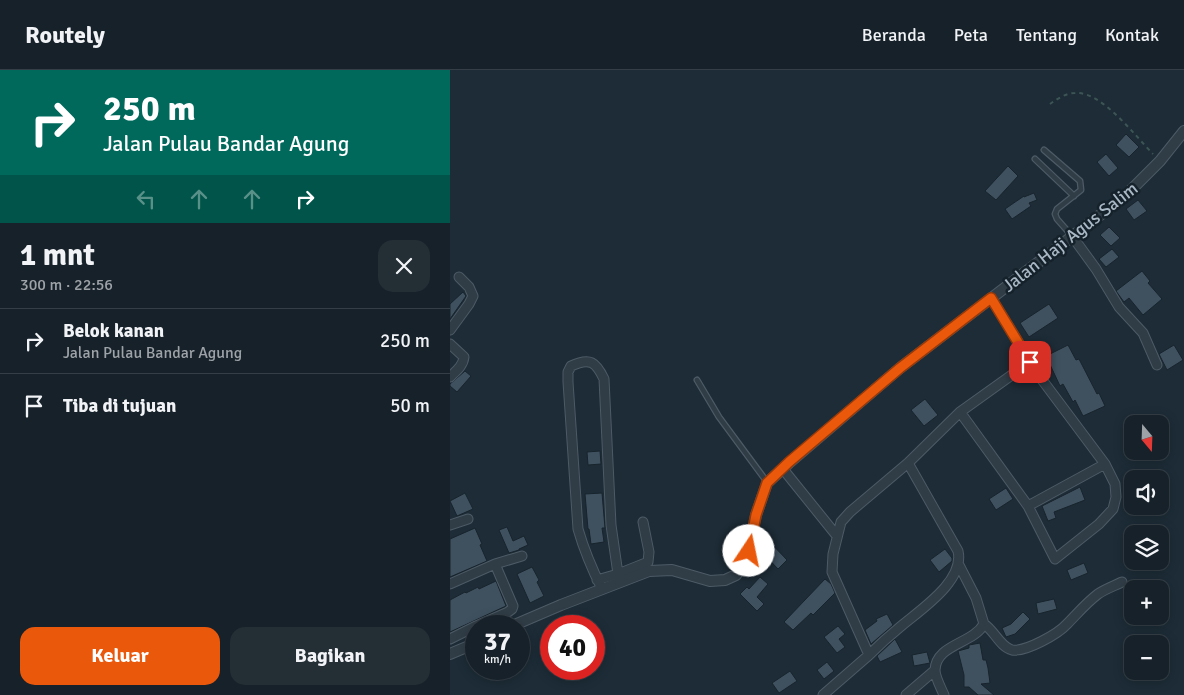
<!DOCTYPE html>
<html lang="id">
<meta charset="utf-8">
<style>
body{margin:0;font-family:Signika,sans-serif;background:#232e35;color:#f1f3f6;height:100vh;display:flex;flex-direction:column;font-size:19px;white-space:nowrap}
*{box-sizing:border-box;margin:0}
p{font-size:16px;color:#9ea3a8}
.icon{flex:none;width:28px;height:28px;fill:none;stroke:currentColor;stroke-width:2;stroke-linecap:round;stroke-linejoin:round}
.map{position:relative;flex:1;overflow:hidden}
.panel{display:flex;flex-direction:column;background:#162129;width:450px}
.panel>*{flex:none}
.hud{background:#00695c;color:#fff;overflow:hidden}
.needle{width:32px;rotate:161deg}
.buttons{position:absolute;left:674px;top:345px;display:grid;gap:10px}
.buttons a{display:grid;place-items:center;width:45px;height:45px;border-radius:10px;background:#162129;box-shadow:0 2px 12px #0003,0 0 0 1px #353e46;font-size:25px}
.speed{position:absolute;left:15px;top:545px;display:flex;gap:10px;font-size:25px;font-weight:700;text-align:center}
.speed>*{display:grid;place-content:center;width:65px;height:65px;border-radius:50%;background:#162129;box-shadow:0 2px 12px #0003,0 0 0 1px #353e46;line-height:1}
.speed small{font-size:12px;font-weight:400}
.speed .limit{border:8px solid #d22;background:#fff;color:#111}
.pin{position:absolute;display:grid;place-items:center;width:42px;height:42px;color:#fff;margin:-21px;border-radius:10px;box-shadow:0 2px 8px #0006}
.me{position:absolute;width:55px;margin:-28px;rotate:11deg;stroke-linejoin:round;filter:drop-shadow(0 0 4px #0008)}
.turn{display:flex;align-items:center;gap:18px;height:105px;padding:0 20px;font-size:22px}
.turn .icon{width:65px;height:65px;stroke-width:2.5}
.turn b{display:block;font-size:35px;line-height:42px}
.lanes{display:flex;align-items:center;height:48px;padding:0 20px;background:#0003;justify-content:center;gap:25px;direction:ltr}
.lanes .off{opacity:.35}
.round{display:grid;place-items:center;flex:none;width:52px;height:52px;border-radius:15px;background:#232e35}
.headline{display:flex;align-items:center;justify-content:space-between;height:85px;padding:0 20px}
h1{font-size:30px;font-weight:700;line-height:38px}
.primary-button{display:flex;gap:10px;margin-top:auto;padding:10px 20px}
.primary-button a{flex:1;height:58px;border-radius:15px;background:#ea580c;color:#fff;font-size:20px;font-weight:700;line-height:58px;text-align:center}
.primary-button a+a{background:#232e35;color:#f1f3f6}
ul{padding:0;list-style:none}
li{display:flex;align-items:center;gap:15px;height:65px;padding:0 20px;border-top:1px solid #353e46}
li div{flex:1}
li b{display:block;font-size:19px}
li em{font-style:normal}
header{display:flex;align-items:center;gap:30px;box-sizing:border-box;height:70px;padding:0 25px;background:#162129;border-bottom:1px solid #353e46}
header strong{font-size:24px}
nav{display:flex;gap:28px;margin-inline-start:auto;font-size:18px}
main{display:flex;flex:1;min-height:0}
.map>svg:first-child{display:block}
.building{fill:#3f515f;stroke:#18242d}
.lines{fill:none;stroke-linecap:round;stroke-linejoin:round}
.service-casing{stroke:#4d5b66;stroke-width:7}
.minor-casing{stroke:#4d5b66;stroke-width:11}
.tertiary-casing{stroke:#4d5b66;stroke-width:12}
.path{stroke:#3c5554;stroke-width:2;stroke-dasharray:4 4;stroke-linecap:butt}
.service{stroke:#303d47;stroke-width:4.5}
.minor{stroke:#303d47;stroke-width:9}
.tertiary{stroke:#303d47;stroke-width:10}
.route-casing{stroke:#983908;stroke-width:12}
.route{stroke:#ea580c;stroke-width:9}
.labels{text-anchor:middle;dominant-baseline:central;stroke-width:5;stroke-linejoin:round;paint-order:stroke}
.street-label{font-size:18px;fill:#a9b8c5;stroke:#16222b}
</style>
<header>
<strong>Routely</strong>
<nav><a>Beranda</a><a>Peta</a><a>Tentang</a><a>Kontak</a></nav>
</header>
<main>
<section class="panel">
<div class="hud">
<div class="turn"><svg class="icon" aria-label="right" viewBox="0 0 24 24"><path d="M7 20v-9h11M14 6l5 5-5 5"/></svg><div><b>250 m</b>Jalan Pulau Bandar Agung</div></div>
<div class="lanes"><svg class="icon off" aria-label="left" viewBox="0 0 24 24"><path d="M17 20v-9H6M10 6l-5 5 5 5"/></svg><svg class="icon off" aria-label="ahead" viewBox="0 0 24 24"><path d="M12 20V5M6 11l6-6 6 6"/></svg><svg class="icon off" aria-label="ahead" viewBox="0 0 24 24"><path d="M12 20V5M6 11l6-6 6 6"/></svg><svg class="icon" aria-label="right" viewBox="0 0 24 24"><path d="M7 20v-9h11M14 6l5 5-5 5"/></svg></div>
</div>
<div class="headline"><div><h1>1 mnt</h1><p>300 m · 22:56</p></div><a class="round"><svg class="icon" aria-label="close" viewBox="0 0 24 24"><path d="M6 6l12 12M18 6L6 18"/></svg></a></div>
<ul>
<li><svg class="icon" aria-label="right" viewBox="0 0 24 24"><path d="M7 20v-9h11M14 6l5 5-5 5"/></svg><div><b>Belok kanan</b><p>Jalan Pulau Bandar Agung</p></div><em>250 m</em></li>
<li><svg class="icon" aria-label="arrive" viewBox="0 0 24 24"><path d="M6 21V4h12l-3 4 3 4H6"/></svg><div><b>Tiba di tujuan</b></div><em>50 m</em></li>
</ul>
<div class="primary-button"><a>Keluar</a><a>Bagikan</a></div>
</section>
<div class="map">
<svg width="734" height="625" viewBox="0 0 734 625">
<rect width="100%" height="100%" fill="#1d2c37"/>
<path class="building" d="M676,64L689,77L679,87L666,75Z
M656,84L668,98L659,106L647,92Z
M558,96L568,106L546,130L535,121Z
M584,123L587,130L579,133L581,136L562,149L555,139L574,126V127Z
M688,130L697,141L684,150L676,139Z
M659,157L670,168L661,176L650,165Z
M662,179L669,187L656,197L649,189Z
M692,201L700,211L698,213L712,229L693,245L679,228L674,232L666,221Z
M13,222L16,226L0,249V234Z
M599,234L608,248L579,267L570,253Z
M618,275L626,290L629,289L647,324L649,323L655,336L633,346L625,330L623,332L613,314L610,316L596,286Z
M724,275L733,290L717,300L709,284Z
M15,301L21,306L7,322L0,316V314Z
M475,329L488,345L474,356L461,340Z
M150,381L151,394L138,395L137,382Z
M630,417L635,430L604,442L606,448L598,451L592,436Z
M556,418L563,429L546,440L539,429Z
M15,423L23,439L7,446L0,431Z
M152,423L155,458H152L154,472L141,474L139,459H138L135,424Z
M57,457L63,471L74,466L78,475L69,479V480L59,483L49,460Z
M25,458L32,474L30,475L37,491L0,507V469Z
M319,471L337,490L328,499L310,480Z
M495,479L502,488V491L489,502L480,490Z
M634,493L638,503L621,510L617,500Z
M82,497L89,510L87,512L94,526L80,533L67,504Z
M310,507L318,514L307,527L314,534L307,541L290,524L297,517L299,519Z
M375,509L381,514L385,523L363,545L361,543L343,560L334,552Z
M46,511L56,536L0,562V530L15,522L16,523L28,517L29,519Z
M604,529L607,539L588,544L586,533Z
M573,542L580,549L565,564L556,567L552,558L561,554Z
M437,544L443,555L421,574L415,560L427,551L426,549Z
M388,556L395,564L389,569L395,577L387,583L374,567Z
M445,569L452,582L430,592L427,586Z
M530,573L533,590H536L538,598L540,613L531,614L544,625H528L519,617H514V605L508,581L519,578V575Z
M477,582L480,593L464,596L462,585Z
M377,592L384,601L374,609L367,600Z
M340,601L347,611L329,623L322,613Z"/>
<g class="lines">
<defs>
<path id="service" d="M594,80L630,111L631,120L607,139L605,144L607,149L622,166
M585,89L624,126
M247,310L269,347L317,412"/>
<path id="minor" d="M622,166L646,199L669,237L693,263L707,295
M0,260L19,234L23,226L19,217L9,207
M0,274L14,287C13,296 6,301 0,307
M510,342L578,436L605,489L649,454L663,439L666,427L665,414L655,394L587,303L541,228
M333,399L387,466
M578,436L655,394
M0,455L18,449
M45,494L72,486
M168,504L198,492L199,482L193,452
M147,510L168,504L161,455L154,309C146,292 140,287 121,296L118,302V312L128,459C134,480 142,499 152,519
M0,514L45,494L63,536L62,539L58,542L26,556
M534,554C544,560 550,577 562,580C576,582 608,564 617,554C627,544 636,533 648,524C655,519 664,516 672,512
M0,569L26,556
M419,585C429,575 439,566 450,557C470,540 515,511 508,481L458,393
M373,625L419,585L382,502L383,484L391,452L400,442L458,393L510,342L580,292
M456,625L484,601
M494,625C491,618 485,607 485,600C486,574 523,574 534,554L526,528L509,495"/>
<path id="tertiary" d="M62,556L111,535L199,501L222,500L260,511L275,510L286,505L296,490L306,445L317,413L339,393L450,298L675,126L710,91L734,61
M0,584L26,573"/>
</defs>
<use href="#service" class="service-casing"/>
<use href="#minor" class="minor-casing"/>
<use href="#tertiary" class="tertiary-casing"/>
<path class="path" d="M600,34C607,29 616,23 625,23C652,21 685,66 703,84"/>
<use href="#service" class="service"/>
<use href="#minor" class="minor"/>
<use href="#tertiary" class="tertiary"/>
</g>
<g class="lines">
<defs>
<path id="route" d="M299,481L306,445L317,413L339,392L450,298L541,228L580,292"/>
</defs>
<use href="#route" class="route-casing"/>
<use href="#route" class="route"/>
</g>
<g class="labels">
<g class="street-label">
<text transform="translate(620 167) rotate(-38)">Jalan Haji Agus Salim</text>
</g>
</g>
</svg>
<div class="buttons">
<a><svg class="needle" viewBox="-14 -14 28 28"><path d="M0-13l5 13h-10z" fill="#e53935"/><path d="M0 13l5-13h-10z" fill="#9ea3a8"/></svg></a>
<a><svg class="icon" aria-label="sound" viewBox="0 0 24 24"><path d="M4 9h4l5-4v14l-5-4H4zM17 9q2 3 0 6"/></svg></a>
<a><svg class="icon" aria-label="layers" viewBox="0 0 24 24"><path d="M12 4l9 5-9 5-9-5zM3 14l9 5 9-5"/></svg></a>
<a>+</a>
<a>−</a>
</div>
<div class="speed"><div>37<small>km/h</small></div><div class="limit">40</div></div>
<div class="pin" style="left:580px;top:292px;background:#d93025"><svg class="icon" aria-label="arrive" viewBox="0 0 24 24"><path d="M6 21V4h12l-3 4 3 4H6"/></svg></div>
<svg class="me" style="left:299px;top:481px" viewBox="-20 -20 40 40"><circle r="19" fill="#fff"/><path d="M0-13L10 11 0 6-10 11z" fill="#ea580c"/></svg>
</div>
</main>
